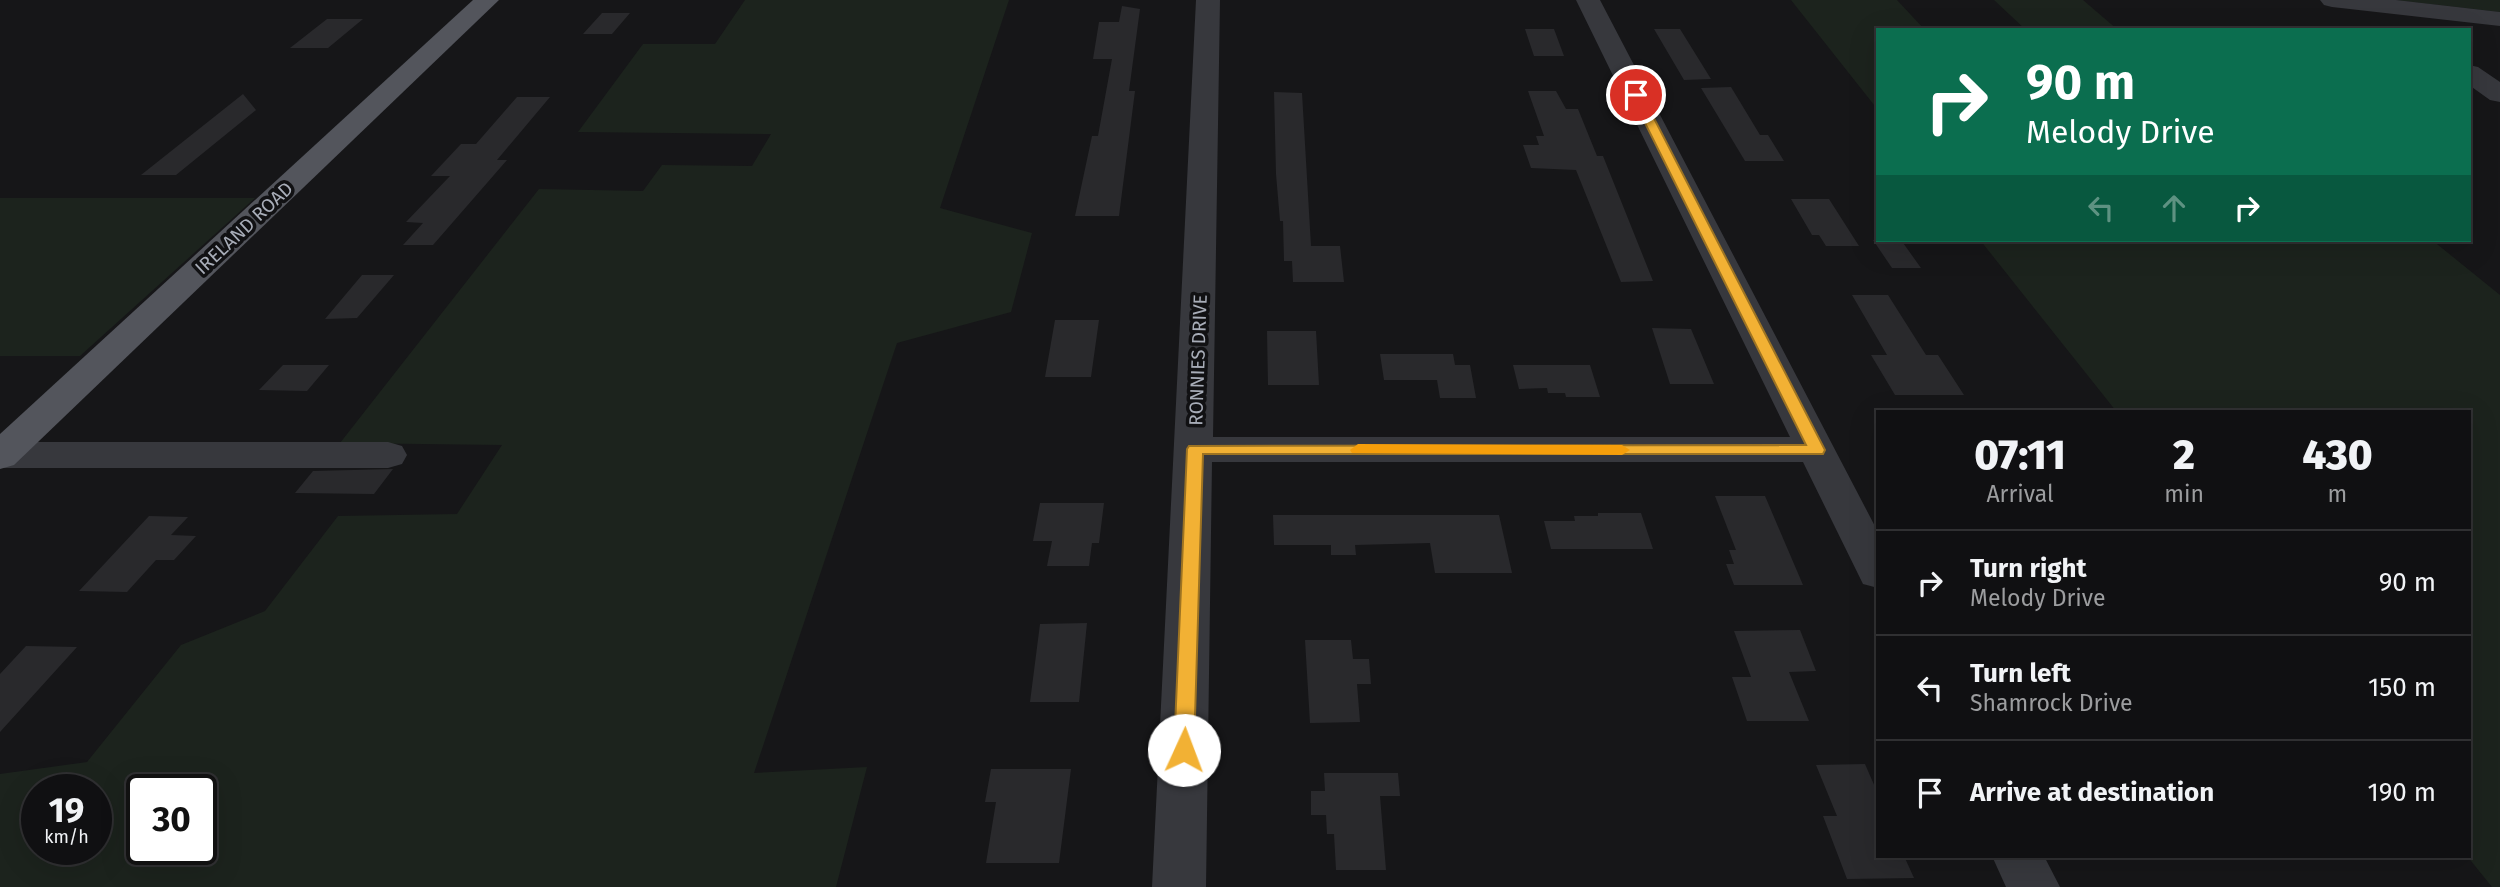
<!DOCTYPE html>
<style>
body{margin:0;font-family:"Fira Sans",sans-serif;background:#19191b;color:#f1f3f6;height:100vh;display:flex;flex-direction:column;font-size:26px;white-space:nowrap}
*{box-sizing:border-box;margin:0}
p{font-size:23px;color:#9c9d9f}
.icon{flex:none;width:38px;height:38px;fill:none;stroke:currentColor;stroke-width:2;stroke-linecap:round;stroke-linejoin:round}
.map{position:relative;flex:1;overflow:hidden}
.details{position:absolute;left:1876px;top:410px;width:595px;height:448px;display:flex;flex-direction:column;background:#101012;border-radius:0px;box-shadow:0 7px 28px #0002,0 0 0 2px #303032}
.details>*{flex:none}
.banner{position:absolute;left:1876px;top:28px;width:595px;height:214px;border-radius:0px;box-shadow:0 7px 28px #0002,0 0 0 2px #303032;background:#0b6e4f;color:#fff;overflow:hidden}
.speed{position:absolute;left:21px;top:774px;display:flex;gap:14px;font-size:35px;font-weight:700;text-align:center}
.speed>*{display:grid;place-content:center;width:91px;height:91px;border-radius:50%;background:#101012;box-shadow:0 7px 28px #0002,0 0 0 2px #303032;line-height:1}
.speed small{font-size:18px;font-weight:400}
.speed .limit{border:4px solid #111;border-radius:10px;background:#fff;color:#111}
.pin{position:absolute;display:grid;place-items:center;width:60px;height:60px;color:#fff;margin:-30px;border:4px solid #fff;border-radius:50%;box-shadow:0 2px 7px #0007}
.me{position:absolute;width:77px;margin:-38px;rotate:2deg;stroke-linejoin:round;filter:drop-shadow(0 0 5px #0008)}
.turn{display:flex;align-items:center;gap:24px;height:147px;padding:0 35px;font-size:32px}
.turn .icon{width:91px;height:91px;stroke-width:2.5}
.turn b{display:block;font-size:49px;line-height:60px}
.lanes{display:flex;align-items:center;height:66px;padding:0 35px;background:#0003;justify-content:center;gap:35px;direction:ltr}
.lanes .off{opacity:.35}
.eta{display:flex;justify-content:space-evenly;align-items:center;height:119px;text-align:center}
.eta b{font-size:42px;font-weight:800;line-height:49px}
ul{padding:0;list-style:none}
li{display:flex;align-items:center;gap:21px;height:105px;padding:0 35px;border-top:2px solid #303032}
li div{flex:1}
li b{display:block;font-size:26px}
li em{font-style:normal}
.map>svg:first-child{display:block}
.green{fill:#1c231d;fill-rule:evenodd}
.building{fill:#29292c}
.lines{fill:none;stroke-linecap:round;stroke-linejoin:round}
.minor{fill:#37383d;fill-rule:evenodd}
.major{fill:#53555c;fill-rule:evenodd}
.route{fill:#f2b134;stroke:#9d7322;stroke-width:2}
.slow{fill:#f59e0b}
.labels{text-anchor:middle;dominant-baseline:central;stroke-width:7;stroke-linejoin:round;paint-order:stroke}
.street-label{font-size:19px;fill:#a8adb8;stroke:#111113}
</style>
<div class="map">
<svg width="2500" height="887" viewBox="0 0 2500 887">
<rect width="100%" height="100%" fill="#161618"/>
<path class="green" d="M745,0H1009L940,208L1032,233L1011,312L897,343L754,773L867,767L836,887H0V774L87,762L181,645L265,611L338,516L457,514L502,445L340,443L539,189L643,191L662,165L752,166L771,134L578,132L643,44H715ZM37,789H96V849H37ZM142,789H201V849H142Z
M1791,0H1897L1925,30H1878V110Z
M1994,0H2083L2118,30H2026Z
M2395,0H2500V12Z
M0,198H255L80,356H0Z
M1980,240H2432L2500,295V887H2492L2467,856H2469V411H2116Z"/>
<path class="building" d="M1122,6L1140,9L1129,91H1135L1119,216H1075L1092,136H1098L1112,59H1093L1099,22H1119Z
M602,13H630L612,34H583Z
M327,19H363L328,48H290Z
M1525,29H1554L1564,56H1534Z
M1654,29H1680L1711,79L1684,80Z
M1731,87L1760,135H1768L1784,161H1745L1701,88Z
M1528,91H1556L1566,109H1578L1597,156H1603L1653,281L1621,282L1576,170L1531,168L1523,145H1539L1536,136H1544Z
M1274,92L1302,93L1311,246H1340L1344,282H1293L1292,261H1284L1283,221H1280L1276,174Z
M243,94L256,110L176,175H141Z
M517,97H550L497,160H507L433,245H403L423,223L406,222L450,176H431L461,144H476Z
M1791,199H1829L1859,246H1826L1819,235H1812Z
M1873,240H1901L1921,268H1892Z
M362,275H394L357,318L325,319Z
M1852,295H1888L1926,355H1938L1964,395H1895L1871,355H1887Z
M1055,320H1099L1091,377H1045Z
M1652,328L1691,329L1714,384H1670Z
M1267,331H1316L1319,385H1268Z
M1380,354H1453L1455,365H1470L1476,398H1440L1437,380H1384Z
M283,365H329L307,391L259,390Z
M1513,365H1590L1600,397H1566L1565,393H1548L1547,388L1519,389Z
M393,469L374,494L295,493L313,471Z
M1715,496H1765L1803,585H1734L1726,564H1734L1729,550H1736Z
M1040,503H1104L1099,543H1092L1089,566H1047L1052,541H1033Z
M1598,513H1641L1653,549H1551L1544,521H1575L1574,516H1598Z
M1273,515H1499L1512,573H1435L1430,543L1355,545L1356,555H1331V545H1274Z
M149,516L188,517L171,535L196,536L174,560H156L127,592L79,591Z
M1087,623L1079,702H1030L1040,624Z
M1800,630L1816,671L1789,672L1809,721H1747L1732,677H1751L1734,631Z
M1305,640H1351L1353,659H1369L1371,684H1357L1360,722L1310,723Z
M26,646L77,647L0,732V674Z
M1865,764L1878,794V856H1904L1914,878L1847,879L1823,816H1837L1816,765Z
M991,769H1071L1059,863H986L996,802H985Z
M1324,773H1398L1400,796H1380L1386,870H1336L1334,834H1327L1326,815H1311V791H1325Z"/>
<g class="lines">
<path class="minor" d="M1196,0H1220L1213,437H1790L1576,0H1600L1878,532V588L1863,584L1803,462H1212L1206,887H1152Z
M2320,0H2396L2500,12V26L2332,7L2324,5Z
M2469,65L2478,67L2500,82V102L2490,100L2469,85Z
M1,442H388L402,446L407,455L402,464L388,468H1Z
M1992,856H2044L2060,887H2006Z"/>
<path class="major" d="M473,0H499L14,465L0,469V434Z"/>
</g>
<path class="route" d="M1632,92L1642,95L1825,450L1823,454H1203L1194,750L1191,756L1184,758L1177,756L1174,750L1187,449L1189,446L1806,445L1631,95Z"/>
<path class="slow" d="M1358,444L1622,445L1630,450L1622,455L1352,453L1350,450Z"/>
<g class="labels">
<g class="street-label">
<text transform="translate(244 228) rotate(-43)">IRELAND ROAD</text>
<text transform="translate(1198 360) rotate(-88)">RONNIES DRIVE</text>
</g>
</g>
</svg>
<div class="speed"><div>19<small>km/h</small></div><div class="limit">30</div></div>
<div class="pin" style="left:1636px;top:95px;background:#d93025"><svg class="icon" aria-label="arrive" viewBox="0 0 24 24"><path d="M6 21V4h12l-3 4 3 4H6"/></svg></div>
<svg class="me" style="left:1184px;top:750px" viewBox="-20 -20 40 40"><circle r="19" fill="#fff"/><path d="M0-13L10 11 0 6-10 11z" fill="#f2b134"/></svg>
<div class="banner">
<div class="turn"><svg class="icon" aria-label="right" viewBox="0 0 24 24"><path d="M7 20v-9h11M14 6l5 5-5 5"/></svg><div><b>90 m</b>Melody Drive</div></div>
<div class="lanes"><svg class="icon off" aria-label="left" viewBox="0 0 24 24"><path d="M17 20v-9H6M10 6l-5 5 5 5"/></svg><svg class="icon off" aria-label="ahead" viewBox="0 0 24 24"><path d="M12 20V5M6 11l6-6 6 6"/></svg><svg class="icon" aria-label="right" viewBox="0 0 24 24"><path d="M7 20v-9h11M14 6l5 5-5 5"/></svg></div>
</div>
<section class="details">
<div class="eta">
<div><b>07:11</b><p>Arrival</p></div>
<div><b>2</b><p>min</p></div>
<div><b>430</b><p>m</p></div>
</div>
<ul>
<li><svg class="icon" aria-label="right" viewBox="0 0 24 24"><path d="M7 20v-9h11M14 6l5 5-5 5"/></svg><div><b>Turn right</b><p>Melody Drive</p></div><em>90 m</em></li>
<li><svg class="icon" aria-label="left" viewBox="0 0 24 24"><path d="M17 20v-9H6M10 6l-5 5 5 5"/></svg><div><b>Turn left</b><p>Shamrock Drive</p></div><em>150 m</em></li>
<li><svg class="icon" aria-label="arrive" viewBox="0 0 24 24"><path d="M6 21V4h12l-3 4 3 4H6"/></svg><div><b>Arrive at destination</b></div><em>190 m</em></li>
</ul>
</section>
</div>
